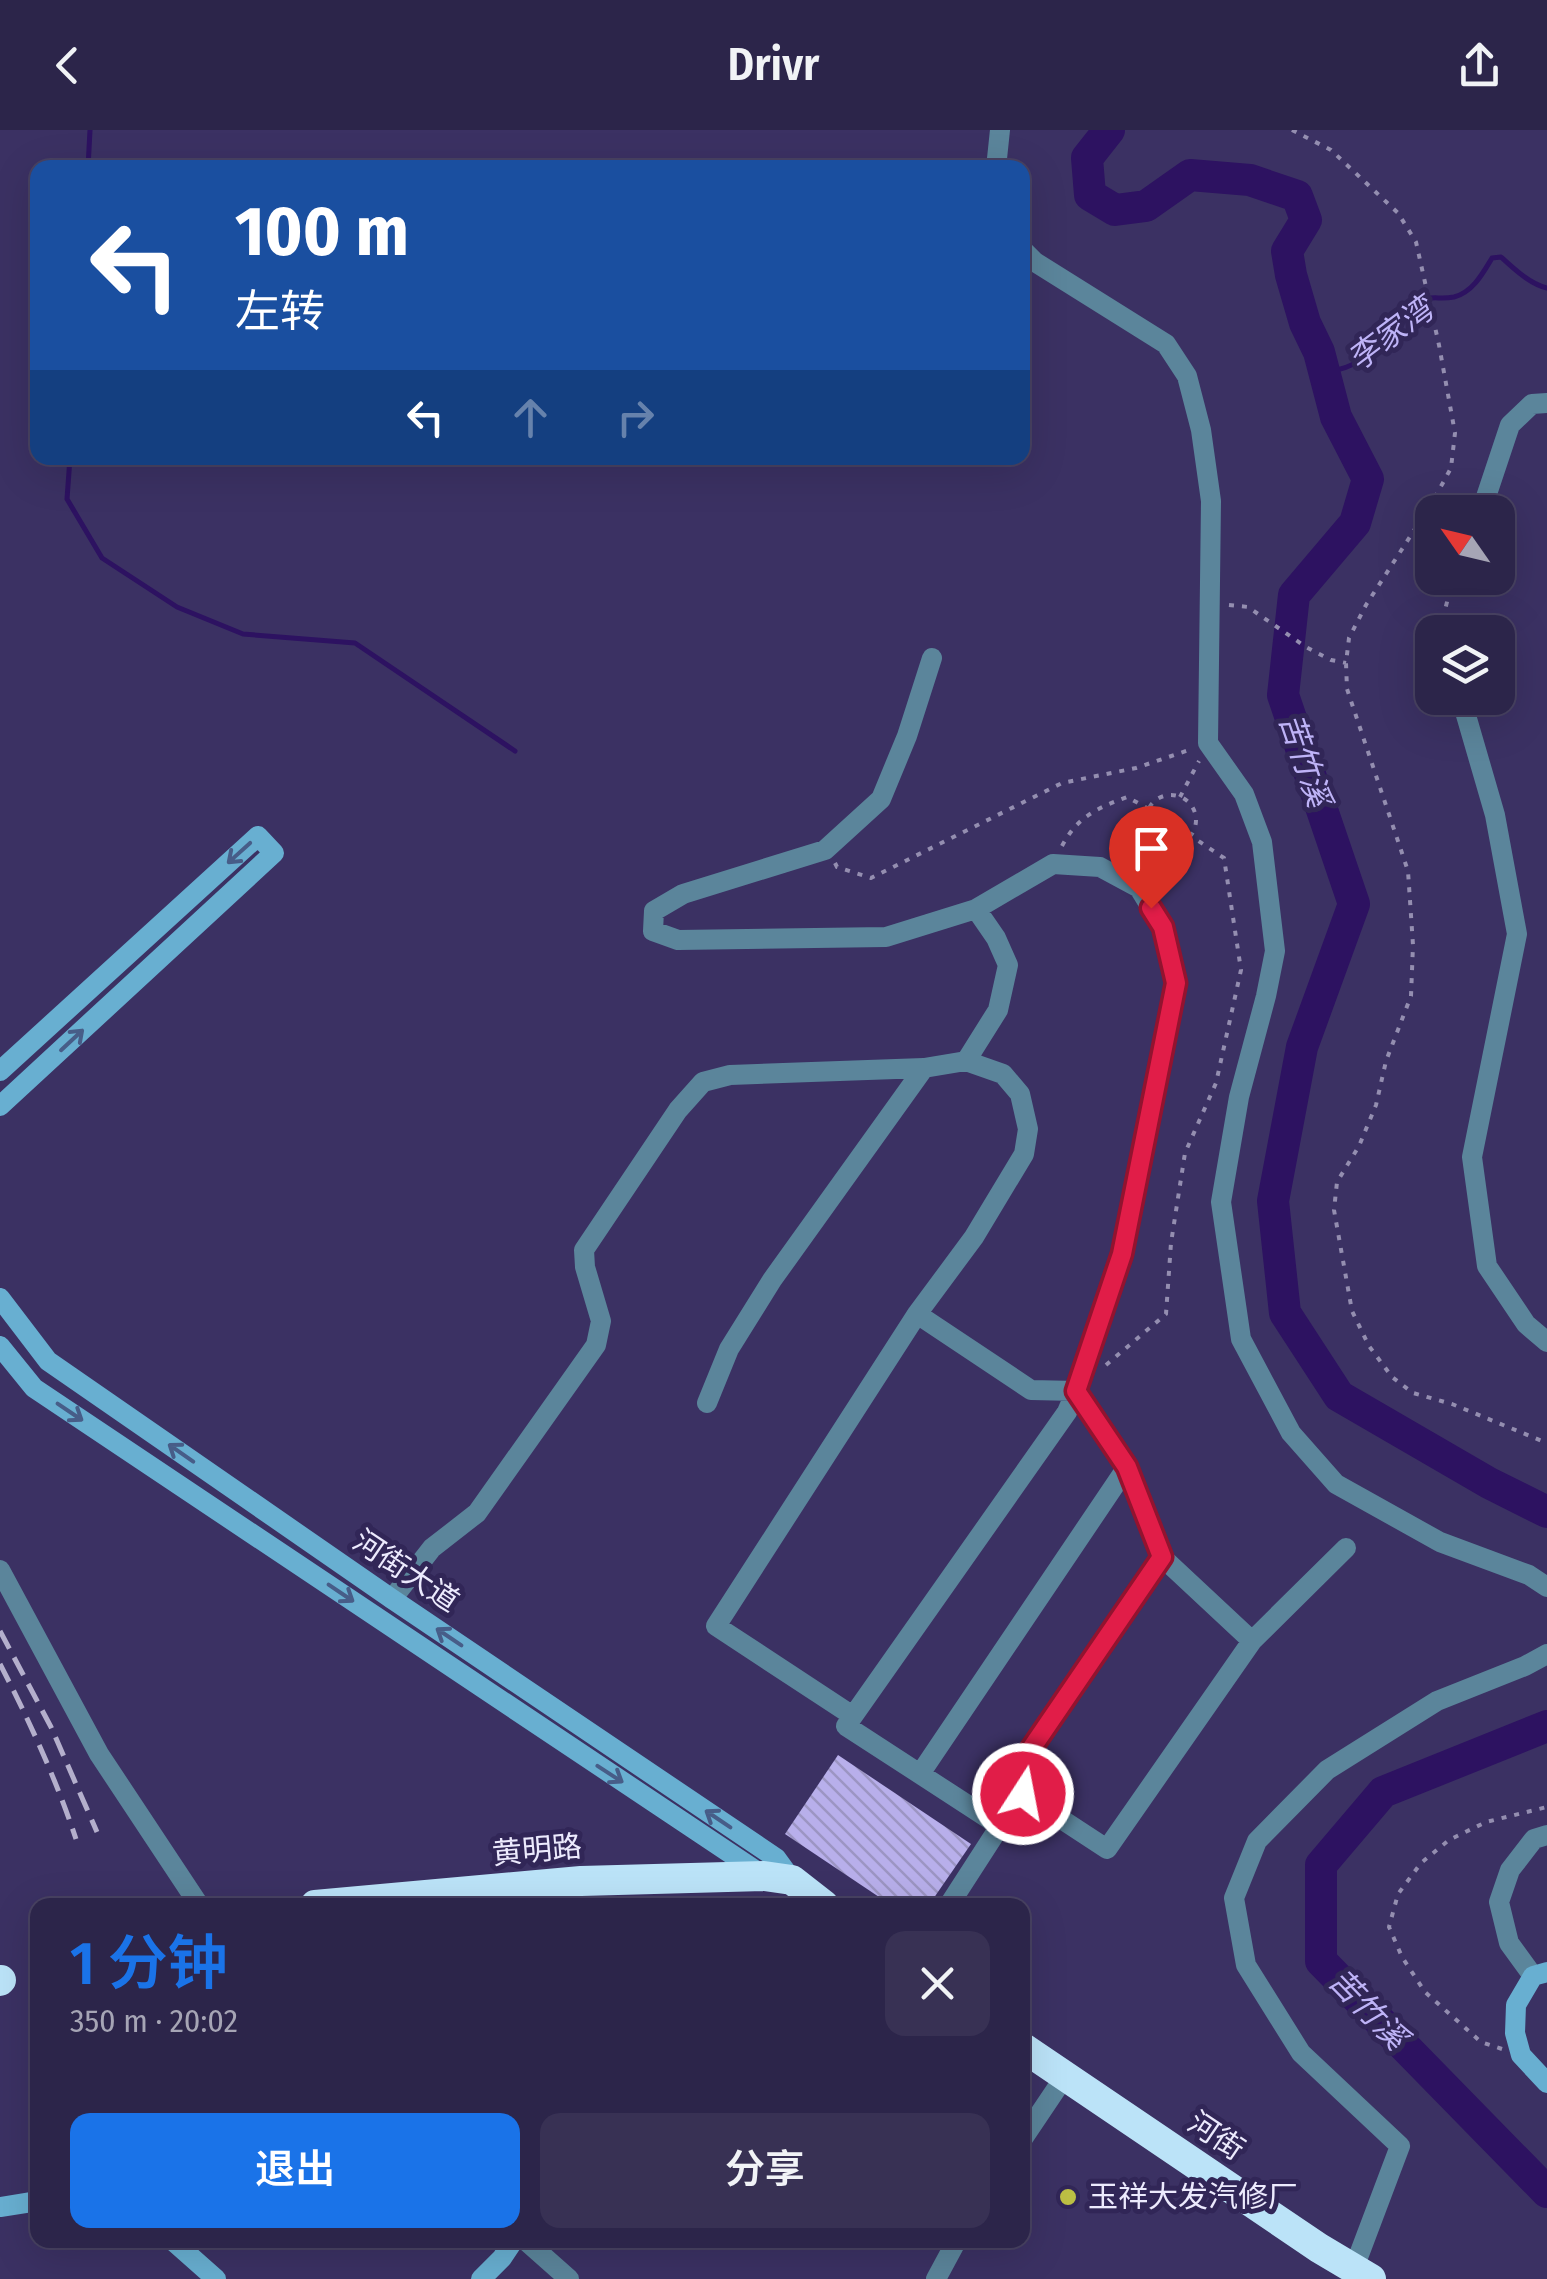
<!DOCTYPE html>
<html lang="zh">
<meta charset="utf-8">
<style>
body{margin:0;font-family:"Fira Sans Condensed","Noto Sans SC",sans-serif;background:#383154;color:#f1f3f6;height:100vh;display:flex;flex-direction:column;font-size:38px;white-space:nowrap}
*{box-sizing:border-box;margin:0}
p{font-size:32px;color:#a6a5b5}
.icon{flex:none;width:55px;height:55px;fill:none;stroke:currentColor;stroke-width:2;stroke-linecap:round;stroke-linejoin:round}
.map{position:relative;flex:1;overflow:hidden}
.details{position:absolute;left:30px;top:1768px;width:1000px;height:350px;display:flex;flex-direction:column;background:#2c254a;border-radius:20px;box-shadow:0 10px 40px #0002,0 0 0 2px #484262}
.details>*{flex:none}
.hud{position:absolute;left:30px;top:30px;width:1000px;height:305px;border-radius:20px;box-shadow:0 10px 40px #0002,0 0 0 2px #484262;background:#1a4fa0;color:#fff;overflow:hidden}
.needle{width:65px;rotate:304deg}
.controls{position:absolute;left:1415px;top:365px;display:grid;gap:20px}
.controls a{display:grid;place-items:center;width:100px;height:100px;border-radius:20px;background:#2c254a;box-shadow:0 10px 40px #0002,0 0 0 2px #484262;font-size:50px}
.pin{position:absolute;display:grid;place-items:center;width:85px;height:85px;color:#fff;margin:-102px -42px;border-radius:50% 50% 50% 0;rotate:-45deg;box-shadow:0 0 10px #0007}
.pin .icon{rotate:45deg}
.me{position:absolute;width:110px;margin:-55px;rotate:11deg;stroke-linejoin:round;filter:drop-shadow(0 0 8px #0008)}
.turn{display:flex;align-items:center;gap:35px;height:210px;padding:0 40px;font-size:45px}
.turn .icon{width:130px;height:130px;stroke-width:2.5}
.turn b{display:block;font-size:70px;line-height:85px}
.lanes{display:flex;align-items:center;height:95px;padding:0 40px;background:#0003;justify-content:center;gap:50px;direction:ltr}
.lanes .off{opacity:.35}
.round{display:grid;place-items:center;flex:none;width:105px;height:105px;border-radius:20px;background:#383154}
.headline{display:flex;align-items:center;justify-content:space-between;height:170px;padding:0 40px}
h1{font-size:60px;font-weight:600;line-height:75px;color:#1a73e8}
.button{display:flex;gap:20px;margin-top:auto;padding:20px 40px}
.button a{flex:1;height:115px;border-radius:20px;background:#1a73e8;color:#fff;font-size:40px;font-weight:600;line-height:115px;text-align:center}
.button a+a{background:#383154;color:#f1f3f6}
header{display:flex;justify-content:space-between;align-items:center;height:130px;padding:0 40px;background:#2c254a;font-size:45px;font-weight:600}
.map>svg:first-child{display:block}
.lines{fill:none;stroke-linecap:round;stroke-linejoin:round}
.stream{stroke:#2d1261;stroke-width:5}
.river{stroke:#2d1261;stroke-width:32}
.building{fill:url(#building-back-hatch)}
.path{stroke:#948eb0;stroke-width:4;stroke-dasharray:5 8;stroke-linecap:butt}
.street{stroke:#5b859b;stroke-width:20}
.secondary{stroke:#68afd1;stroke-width:20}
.highway{stroke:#bbe3f8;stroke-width:30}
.rail{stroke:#b4afcc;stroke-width:5;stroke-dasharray:20 10;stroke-linecap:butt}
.oneway{stroke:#475d88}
.route-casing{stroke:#92132f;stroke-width:25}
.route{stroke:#e11d48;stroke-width:18}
.poi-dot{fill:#bcbf44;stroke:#312657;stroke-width:4}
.labels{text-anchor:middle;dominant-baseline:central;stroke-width:10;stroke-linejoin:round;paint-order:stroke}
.street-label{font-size:30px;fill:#eceafd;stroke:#312657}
.poi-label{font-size:30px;fill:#eceafd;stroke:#312657;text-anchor:start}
.water-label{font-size:32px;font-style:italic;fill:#beb3f7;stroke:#312657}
</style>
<header><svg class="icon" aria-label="back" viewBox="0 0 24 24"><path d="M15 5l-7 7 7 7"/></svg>Drivr<svg class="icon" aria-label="share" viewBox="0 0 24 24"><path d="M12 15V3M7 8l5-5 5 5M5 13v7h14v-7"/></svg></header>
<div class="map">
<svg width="1547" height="2149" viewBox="0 0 1547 2149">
<defs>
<pattern id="building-back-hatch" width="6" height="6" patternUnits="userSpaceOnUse" patternTransform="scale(2.5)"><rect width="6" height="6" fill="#b8afeb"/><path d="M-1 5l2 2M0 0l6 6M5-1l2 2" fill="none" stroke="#9c95c3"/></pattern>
</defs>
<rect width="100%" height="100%" fill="#3b3163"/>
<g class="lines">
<path class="stream" d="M88,38L90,0
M1325,242C1370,238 1381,206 1411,180C1432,161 1433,171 1454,167C1473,162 1483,143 1492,128L1501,127C1514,139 1530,154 1547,158
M70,328L67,369L102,428L177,477L243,504L355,513L515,621"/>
<path class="river" d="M1109,0L1087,28L1090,65L1115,80L1146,76L1190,45L1250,50L1297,66L1306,90L1287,121L1291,145L1305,193L1319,222L1336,287L1368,349L1355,393L1294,465L1283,565L1354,774L1302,917L1273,1071L1285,1183L1339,1266L1489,1353L1547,1382
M1547,1596L1383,1662L1321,1735V1831L1547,2062"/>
</g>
<path class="building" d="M838,1625L971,1714L929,1775H891L785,1704Z"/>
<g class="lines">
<path class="path" d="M1292,0L1331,20L1398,83L1416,112L1439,215L1455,303L1451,338L1433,371L1366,475L1349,508L1346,533L1347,559L1408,741L1413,815L1411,866L1386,931L1376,975L1359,1016L1337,1052L1334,1080L1352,1181L1369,1216L1392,1247L1413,1263L1452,1274L1547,1313
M1229,475L1248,477L1306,517L1331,530L1346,533
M1447,502L1444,484L1453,448
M1146 690a25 25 0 1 1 50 0a25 25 0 1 1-50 0Z
M1180,667L1199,631
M1062,716C1077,687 1097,678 1127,667L1149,679
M835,733L837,737L871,748L1062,653L1136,638L1189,620
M1106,1235L1166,1184L1171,1113L1185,1023L1216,953L1241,840L1224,728L1191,706
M1502,1919L1481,1912L1425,1862L1402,1827L1389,1797L1398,1764L1421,1733L1449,1710L1486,1692L1547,1677"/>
<path class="street" d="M996,38L1000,0
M1022,119L1035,132L1166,214L1187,246L1201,300L1211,371L1208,613L1244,664L1262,712L1275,821L1266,866L1239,967L1221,1072L1241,1209L1291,1303L1336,1354L1440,1412L1529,1445L1547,1457
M1481,382L1510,295L1532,274L1547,273
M932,528L907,606L881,669L825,720L683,764L654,781L653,801L678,810L886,807L976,779L1053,734L1100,737L1139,758L1163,797L1176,853L1122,1124L1076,1261L1067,1282L846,1596L1000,1696L949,1775
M1461,568L1495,685L1517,804L1472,1027L1487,1136L1526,1194L1547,1212
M966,931L998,880L1008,835L996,808L976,779
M917,1184L1031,1260L1076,1261L1127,1337L1162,1427L1252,1511
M707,1273L729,1219L772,1150L924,938
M0,1440L99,1624L199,1775
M392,1469L432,1418L477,1383L596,1215L601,1191L585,1137L584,1120L678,980L703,952L730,945L924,938L966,931L1003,944L1020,964L1028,999L1024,1024L974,1107L917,1184L716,1496L853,1586
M920,1644L1127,1337
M1023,1664L1107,1719L1252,1511L1346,1418
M1000,1696L1023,1664L1018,1638L1162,1427
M1533,1846L1509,1813L1499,1772L1510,1740L1534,1709L1547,1705
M1022,2010L1065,1946
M525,2110L569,2149
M1354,2138L1400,2016L1301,1923L1246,1835L1234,1768L1257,1711L1327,1640L1437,1571L1525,1536L1547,1524
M936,2149L957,2110"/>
<path class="secondary" d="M0,941L258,706L274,723L0,976
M0,1168L48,1231L392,1469L776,1728L792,1750
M0,1216L34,1258L764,1746
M1547,1842L1533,1846L1516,1875L1515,1903L1521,1925L1547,1953
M0,2077L38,2071
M172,2110L216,2149
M481,2149L502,2128L514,2110"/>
<path class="highway" d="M315,1775L581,1751L764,1746L792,1750L824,1775
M0,1851L1,1850
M1022,1917L1319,2118L1371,2149"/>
<path class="rail" d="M0,1501L51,1597L97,1702
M0,1534C29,1590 56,1649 76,1709"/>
</g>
<defs><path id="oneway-shaft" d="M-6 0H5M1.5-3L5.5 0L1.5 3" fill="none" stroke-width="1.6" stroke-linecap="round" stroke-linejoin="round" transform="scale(2.5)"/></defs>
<g class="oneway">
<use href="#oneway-shaft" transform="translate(239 723) rotate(138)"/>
<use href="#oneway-shaft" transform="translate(72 910) rotate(-43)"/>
<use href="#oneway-shaft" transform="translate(70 1282) rotate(34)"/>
<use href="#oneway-shaft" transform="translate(181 1323) rotate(-145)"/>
<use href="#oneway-shaft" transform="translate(341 1463) rotate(34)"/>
<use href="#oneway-shaft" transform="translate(449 1507) rotate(-146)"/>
<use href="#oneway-shaft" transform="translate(610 1644) rotate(33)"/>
<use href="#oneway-shaft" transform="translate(718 1689) rotate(-146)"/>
</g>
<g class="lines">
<defs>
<path id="route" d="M1023,1664L1018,1638L1162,1427L1127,1337L1076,1261L1122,1124L1176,853L1163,797L1151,778"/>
</defs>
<use href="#route" class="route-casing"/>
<use href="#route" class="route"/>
</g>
<circle class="poi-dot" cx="1068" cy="2067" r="10"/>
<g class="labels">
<g class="street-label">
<text transform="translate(406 1441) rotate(34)">河街大道</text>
<text transform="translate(537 1720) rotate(-5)">黄明路</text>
<text transform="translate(1216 2006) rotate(34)">河街</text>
</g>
<g class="poi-label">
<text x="1088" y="2067">玉祥大发汽修厂</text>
</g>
<g class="water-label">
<text transform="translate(1390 204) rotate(-37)">李家湾</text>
<text transform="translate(1305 630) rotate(71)">苦竹溪</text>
<text transform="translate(1368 1879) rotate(46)">苦竹溪</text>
</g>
</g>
</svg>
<div class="controls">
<a><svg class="needle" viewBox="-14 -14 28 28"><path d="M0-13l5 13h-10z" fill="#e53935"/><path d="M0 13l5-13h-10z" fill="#a6a5b5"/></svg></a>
<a><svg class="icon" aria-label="layers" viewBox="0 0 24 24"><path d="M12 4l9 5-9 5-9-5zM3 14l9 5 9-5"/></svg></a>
</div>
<div class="pin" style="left:1151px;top:778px;background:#d93025"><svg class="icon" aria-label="arrive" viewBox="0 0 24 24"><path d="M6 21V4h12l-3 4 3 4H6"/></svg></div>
<svg class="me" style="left:1023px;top:1664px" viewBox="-20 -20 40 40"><circle r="17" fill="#e11d48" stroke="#fff" stroke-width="3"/><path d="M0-11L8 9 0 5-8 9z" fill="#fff"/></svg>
<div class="hud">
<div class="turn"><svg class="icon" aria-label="left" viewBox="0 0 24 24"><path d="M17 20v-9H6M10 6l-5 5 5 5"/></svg><div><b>100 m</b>左转</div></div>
<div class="lanes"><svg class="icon" aria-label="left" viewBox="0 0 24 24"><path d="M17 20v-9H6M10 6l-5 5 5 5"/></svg><svg class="icon off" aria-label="ahead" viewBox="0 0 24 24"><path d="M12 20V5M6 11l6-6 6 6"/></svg><svg class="icon off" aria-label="right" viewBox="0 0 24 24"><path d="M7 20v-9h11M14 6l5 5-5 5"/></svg></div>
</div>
<section class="details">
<div class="headline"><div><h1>1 分钟</h1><p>350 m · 20:02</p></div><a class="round"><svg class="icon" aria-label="close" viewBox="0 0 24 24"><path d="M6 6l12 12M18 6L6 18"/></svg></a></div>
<div class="button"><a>退出</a><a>分享</a></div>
</section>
</div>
